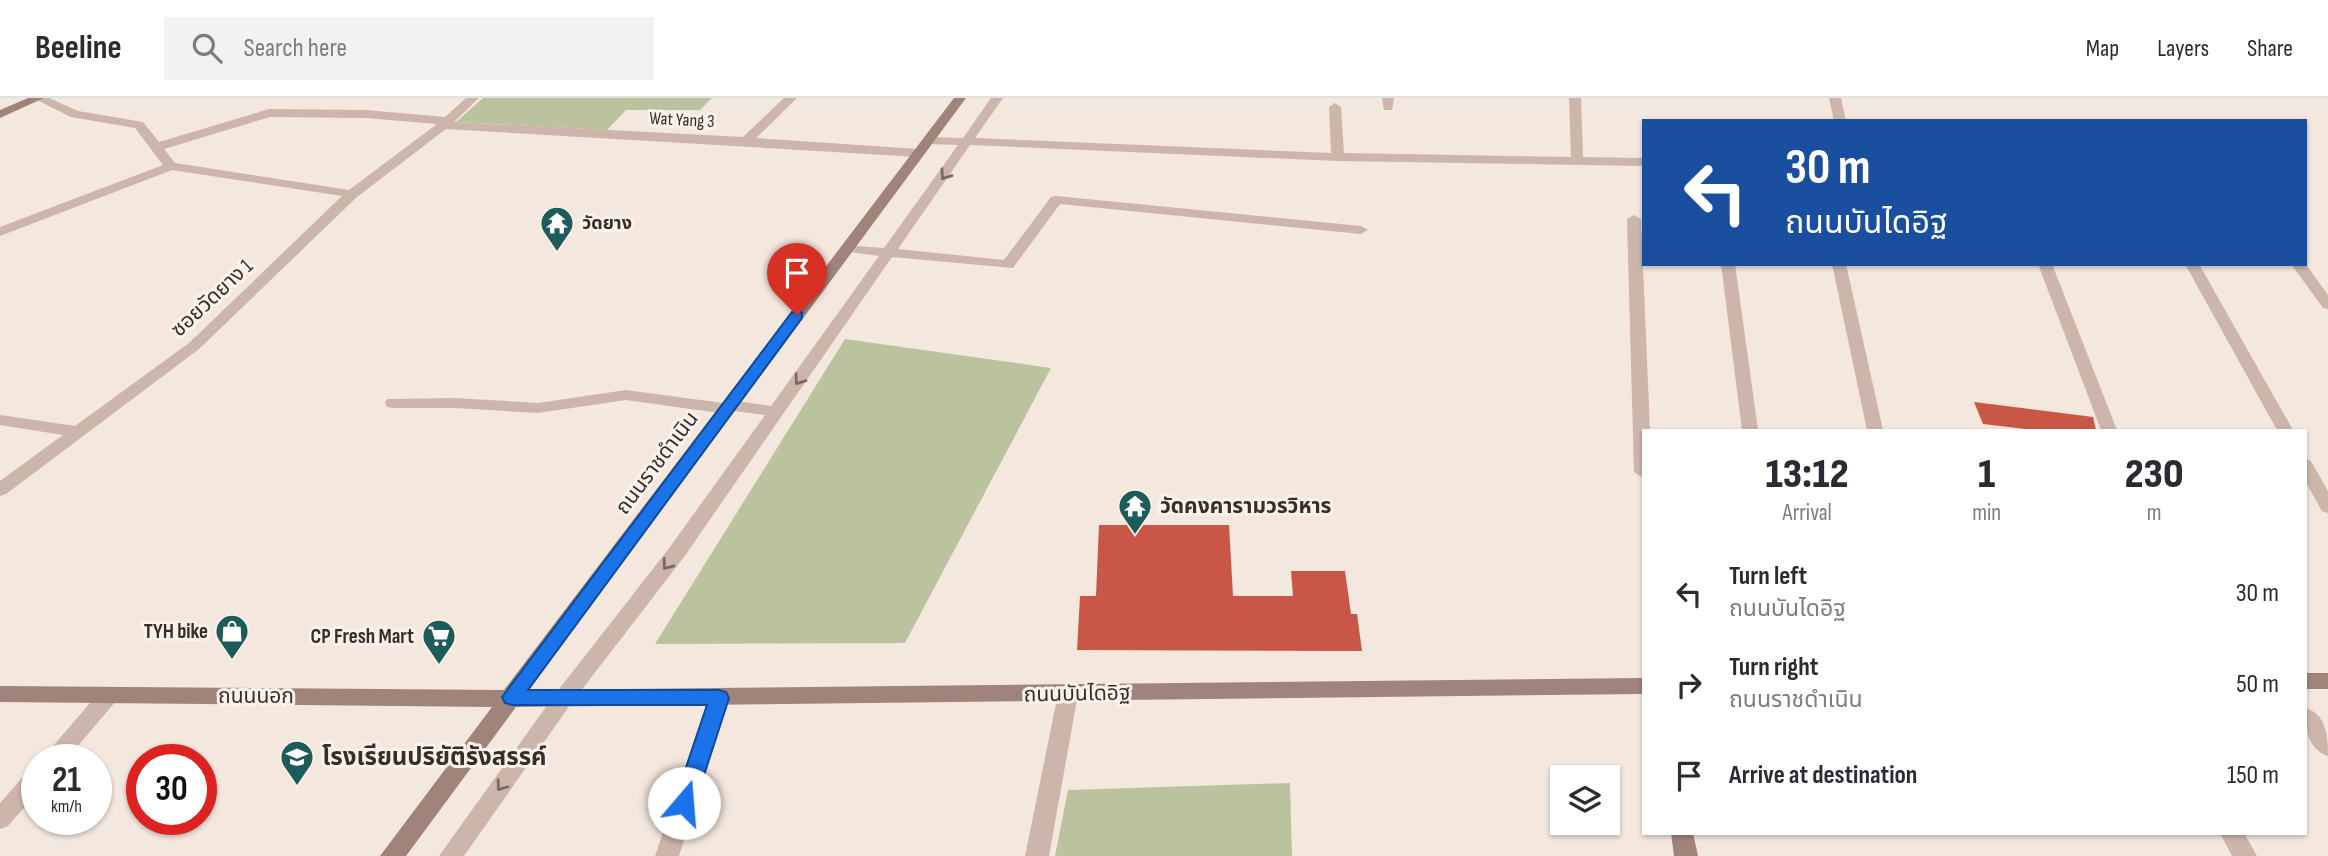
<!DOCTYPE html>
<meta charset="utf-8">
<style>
body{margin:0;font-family:"Sofia Sans Condensed","Noto Sans Thai",sans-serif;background:#f2f2f3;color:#2b2b33;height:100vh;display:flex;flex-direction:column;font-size:26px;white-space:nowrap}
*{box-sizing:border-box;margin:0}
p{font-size:23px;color:#7c7c81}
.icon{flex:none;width:38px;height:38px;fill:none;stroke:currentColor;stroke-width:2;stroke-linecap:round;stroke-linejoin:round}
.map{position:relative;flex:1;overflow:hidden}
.details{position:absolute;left:1642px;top:331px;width:665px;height:406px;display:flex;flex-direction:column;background:#fff;border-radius:0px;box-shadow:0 2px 5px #0004}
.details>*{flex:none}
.guide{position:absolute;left:1642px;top:21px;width:665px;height:147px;border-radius:0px;box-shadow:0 2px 5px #0004;background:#1a4fa0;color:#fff;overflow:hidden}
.controls{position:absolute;left:1550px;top:667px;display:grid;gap:14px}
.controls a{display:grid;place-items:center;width:70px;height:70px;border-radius:0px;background:#fff;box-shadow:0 2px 5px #0004;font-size:35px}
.speed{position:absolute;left:21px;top:646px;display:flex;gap:14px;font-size:35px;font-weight:700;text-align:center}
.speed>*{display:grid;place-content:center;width:91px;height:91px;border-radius:50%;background:#fff;box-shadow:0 2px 5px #0004;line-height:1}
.speed small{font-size:18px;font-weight:400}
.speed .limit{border:10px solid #d22;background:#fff;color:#111}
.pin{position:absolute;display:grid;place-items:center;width:60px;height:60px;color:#fff;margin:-72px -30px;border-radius:50% 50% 50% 0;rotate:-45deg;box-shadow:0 0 7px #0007}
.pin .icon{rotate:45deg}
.me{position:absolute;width:77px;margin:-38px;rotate:18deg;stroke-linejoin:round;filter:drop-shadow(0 0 5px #0008)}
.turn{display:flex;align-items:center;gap:24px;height:147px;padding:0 28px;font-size:32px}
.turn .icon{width:91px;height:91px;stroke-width:2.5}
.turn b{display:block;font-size:49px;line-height:60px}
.eta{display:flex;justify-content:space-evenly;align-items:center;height:119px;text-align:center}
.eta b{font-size:42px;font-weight:800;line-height:49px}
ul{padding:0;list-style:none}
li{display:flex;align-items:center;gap:21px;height:91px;padding:0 28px}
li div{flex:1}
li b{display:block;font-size:26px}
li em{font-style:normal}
header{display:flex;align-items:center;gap:42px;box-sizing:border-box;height:98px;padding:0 35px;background:#fff;border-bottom:2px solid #e1e1e2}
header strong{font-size:33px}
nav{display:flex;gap:38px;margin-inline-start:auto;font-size:24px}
.search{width:490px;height:63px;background:#f2f2f3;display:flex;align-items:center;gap:18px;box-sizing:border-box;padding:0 24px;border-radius:0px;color:#7c7c81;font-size:26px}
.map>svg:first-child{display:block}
.green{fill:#bbc39e}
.building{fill:#c95747}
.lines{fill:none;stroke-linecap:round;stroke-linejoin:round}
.street{fill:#ccb5aa;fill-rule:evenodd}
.secondary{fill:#a0847b;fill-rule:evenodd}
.oneway{stroke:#7b6a63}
.route{fill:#1a73e8;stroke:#114b97;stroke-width:2}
.labels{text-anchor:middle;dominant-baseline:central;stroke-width:6;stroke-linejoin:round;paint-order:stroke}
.far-street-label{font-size:18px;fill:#392d29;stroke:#fbf2eb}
.far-poi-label{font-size:18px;font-weight:bold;fill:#392d29;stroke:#fbf2eb;text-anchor:start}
.street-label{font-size:21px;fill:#392d29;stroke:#fbf2eb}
.poi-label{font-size:21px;font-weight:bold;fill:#392d29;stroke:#fbf2eb;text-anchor:end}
.near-poi-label{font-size:24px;font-weight:bold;fill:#392d29;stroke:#fbf2eb;text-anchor:start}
</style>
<header>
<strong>Beeline</strong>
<div class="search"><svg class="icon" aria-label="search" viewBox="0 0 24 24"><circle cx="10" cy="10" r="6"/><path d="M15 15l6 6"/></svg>Search here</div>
<nav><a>Map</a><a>Layers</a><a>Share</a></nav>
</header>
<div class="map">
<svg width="2328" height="758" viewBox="0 0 2328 758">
<rect width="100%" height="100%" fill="#f3e7de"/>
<path class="green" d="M483,0H712L700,12H626L607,32L456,24Z
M845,241L1051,270L905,545L655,546Z
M1290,685L1292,758H1055L1068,692Z"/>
<path class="building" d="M1974,304L2093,319L2096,332H2034L1983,326Z
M1099,427H1229L1233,498H1293L1291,473H1345L1351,516H1357L1362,553L1077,552L1080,498H1096Z"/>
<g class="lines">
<path class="street" d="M33,0H49L78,13L143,24L159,44L269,11L366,12L445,19L466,0H479L454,24L743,39L784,0H797L756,40L918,51L924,55L918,59L446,31L357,99L199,251L6,396L0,398V383L63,337L0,327V317L75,328L189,245L342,98L172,72L0,138V129L163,67L135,30L71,19ZM270,19L366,20L437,26L349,92L175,65L164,51Z
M991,0H1003L975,40L1331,55L1329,9L1335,5L1341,9L1344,55L1571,59L1569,0H1581L1583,59L1643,60V68L1338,63L970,47L898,151L1004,162L1051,99L1056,98L1361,128L1368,132L1361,136L1060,106L1013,170L892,159L684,459L570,607L464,758H439L556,595L670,449L765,317L734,313L727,316L626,302L538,315L455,310H393L387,309L385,305L387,301L455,300L538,305L626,292L723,305L730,302L771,308L879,158L842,153V147L884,150L958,47L928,46L924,45V39L963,40Z
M1382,0H1394L1392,12H1384Z
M1829,0H1841L1846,23H1834Z
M1634,117L1641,121L1650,332H1643V380L1634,374L1627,121Z
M2305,165L2328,197V211L2323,210L2291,166Z
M1721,166H1735L1758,332H1742Z
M1832,166H1846L1883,332H1867Z
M2038,166H2052L2117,332H2101Z
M2185,166H2199L2293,332H2277Z
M2305,361L2311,363L2328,393V415L2322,413L2305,383Z
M1068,588L1075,590L1078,596L1049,758H1025L1058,596L1061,590Z
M109,589L116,591L119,597L116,603L66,662H41L102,591Z
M719,591L726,593L729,599L679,758H655L709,599L712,593Z
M2305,610C2327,616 2328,639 2328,658C2307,651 2305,629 2305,610Z
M37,670V695L8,728L0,731V705L29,672Z
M2220,735H2244L2257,758H2232Z"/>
<path class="secondary" d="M28,0H44L0,20V12Z
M954,0H966L528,592L1643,580V596L516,609L406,758H380L492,609L0,604V588L504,592Z
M2305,575H2328V591H2305Z
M1671,735H1693L1698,758H1674Z"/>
</g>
<defs><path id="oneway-chevron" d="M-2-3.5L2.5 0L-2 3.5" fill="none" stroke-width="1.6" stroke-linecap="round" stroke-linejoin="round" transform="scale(1.75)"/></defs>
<g class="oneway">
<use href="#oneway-chevron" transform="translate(945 77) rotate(125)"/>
<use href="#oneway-chevron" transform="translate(799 282) rotate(125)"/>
<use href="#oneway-chevron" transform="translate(667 467) rotate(127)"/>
<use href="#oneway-chevron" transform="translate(501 688) rotate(126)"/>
</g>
<path class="route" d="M797,213L802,214V220L528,592H719L726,594L729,600L695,705L692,711L684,714L677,711L674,705L707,607H512L505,605L502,599L792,214Z"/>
<defs>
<symbol id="temple-pin" viewBox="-11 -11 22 30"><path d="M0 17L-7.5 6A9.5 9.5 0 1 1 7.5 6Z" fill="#1d5c59" stroke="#fbf2eb"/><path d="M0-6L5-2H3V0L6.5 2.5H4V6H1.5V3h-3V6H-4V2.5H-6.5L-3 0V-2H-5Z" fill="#fff"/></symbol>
<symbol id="shop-pin" viewBox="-11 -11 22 30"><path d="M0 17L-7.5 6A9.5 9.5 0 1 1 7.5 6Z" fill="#1d5c59" stroke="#fbf2eb"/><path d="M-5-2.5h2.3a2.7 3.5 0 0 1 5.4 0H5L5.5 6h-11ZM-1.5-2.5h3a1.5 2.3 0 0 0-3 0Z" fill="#fff"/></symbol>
<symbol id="supermarket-pin" viewBox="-11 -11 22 30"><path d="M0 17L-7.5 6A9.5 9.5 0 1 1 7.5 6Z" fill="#1d5c59" stroke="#fbf2eb"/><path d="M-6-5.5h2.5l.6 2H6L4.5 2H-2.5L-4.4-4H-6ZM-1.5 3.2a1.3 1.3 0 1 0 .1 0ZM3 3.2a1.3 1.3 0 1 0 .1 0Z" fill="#fff"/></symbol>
<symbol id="school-pin" viewBox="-11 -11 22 30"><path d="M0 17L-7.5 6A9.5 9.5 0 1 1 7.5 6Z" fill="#1d5c59" stroke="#fbf2eb"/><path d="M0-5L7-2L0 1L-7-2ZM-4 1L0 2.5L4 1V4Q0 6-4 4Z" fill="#fff"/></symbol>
</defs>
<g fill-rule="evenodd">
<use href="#temple-pin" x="538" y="106" width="38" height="52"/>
<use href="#temple-pin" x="1116" y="389" width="38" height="52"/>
<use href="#shop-pin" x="213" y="514" width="38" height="52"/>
<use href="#supermarket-pin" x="420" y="519" width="38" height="52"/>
<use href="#school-pin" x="278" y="640" width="38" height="52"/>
</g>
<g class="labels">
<g class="far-street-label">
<text transform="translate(682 22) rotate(3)">Wat Yang 3</text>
</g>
<g class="far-poi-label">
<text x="582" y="125">วัดยาง</text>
</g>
<g class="street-label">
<text transform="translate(212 200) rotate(-43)">ซอยวัดยาง 1</text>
<text transform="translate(657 365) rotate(-53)">ถนนราชดำเนิน</text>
<text transform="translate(1077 596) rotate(-1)">ถนนบันไดอิฐ</text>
<text x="256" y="598">ถนนนอก</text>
</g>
<g class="poi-label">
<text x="1160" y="408" text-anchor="start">วัดคงคารามวรวิหาร</text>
<text x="208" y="533">TYH bike</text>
<text x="414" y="538">CP Fresh Mart</text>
</g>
<g class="near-poi-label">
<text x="322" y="659">โรงเรียนปริยัติรังสรรค์</text>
</g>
</g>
</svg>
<div class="controls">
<a><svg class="icon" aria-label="layers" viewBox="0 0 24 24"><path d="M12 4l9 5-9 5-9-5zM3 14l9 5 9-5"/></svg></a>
</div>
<div class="speed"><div>21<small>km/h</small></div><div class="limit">30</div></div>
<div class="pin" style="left:797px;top:217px;background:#d93025"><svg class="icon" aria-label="arrive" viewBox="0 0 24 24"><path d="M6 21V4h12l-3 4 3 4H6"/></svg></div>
<svg class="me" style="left:684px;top:705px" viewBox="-20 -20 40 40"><circle r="19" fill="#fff"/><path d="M0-13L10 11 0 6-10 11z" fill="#1a73e8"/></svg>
<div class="guide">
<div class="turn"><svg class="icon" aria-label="left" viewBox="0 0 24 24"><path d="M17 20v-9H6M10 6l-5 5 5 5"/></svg><div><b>30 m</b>ถนนบันไดอิฐ</div></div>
</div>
<section class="details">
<div class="eta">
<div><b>13:12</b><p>Arrival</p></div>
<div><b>1</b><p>min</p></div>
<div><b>230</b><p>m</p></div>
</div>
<ul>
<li><svg class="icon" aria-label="left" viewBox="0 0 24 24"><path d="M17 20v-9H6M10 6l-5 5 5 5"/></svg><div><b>Turn left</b><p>ถนนบันไดอิฐ</p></div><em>30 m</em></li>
<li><svg class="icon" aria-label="right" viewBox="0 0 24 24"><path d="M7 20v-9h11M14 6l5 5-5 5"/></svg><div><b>Turn right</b><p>ถนนราชดำเนิน</p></div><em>50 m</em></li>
<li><svg class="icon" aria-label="arrive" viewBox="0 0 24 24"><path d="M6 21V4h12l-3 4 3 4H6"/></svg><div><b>Arrive at destination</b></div><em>150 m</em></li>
</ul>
</section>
</div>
